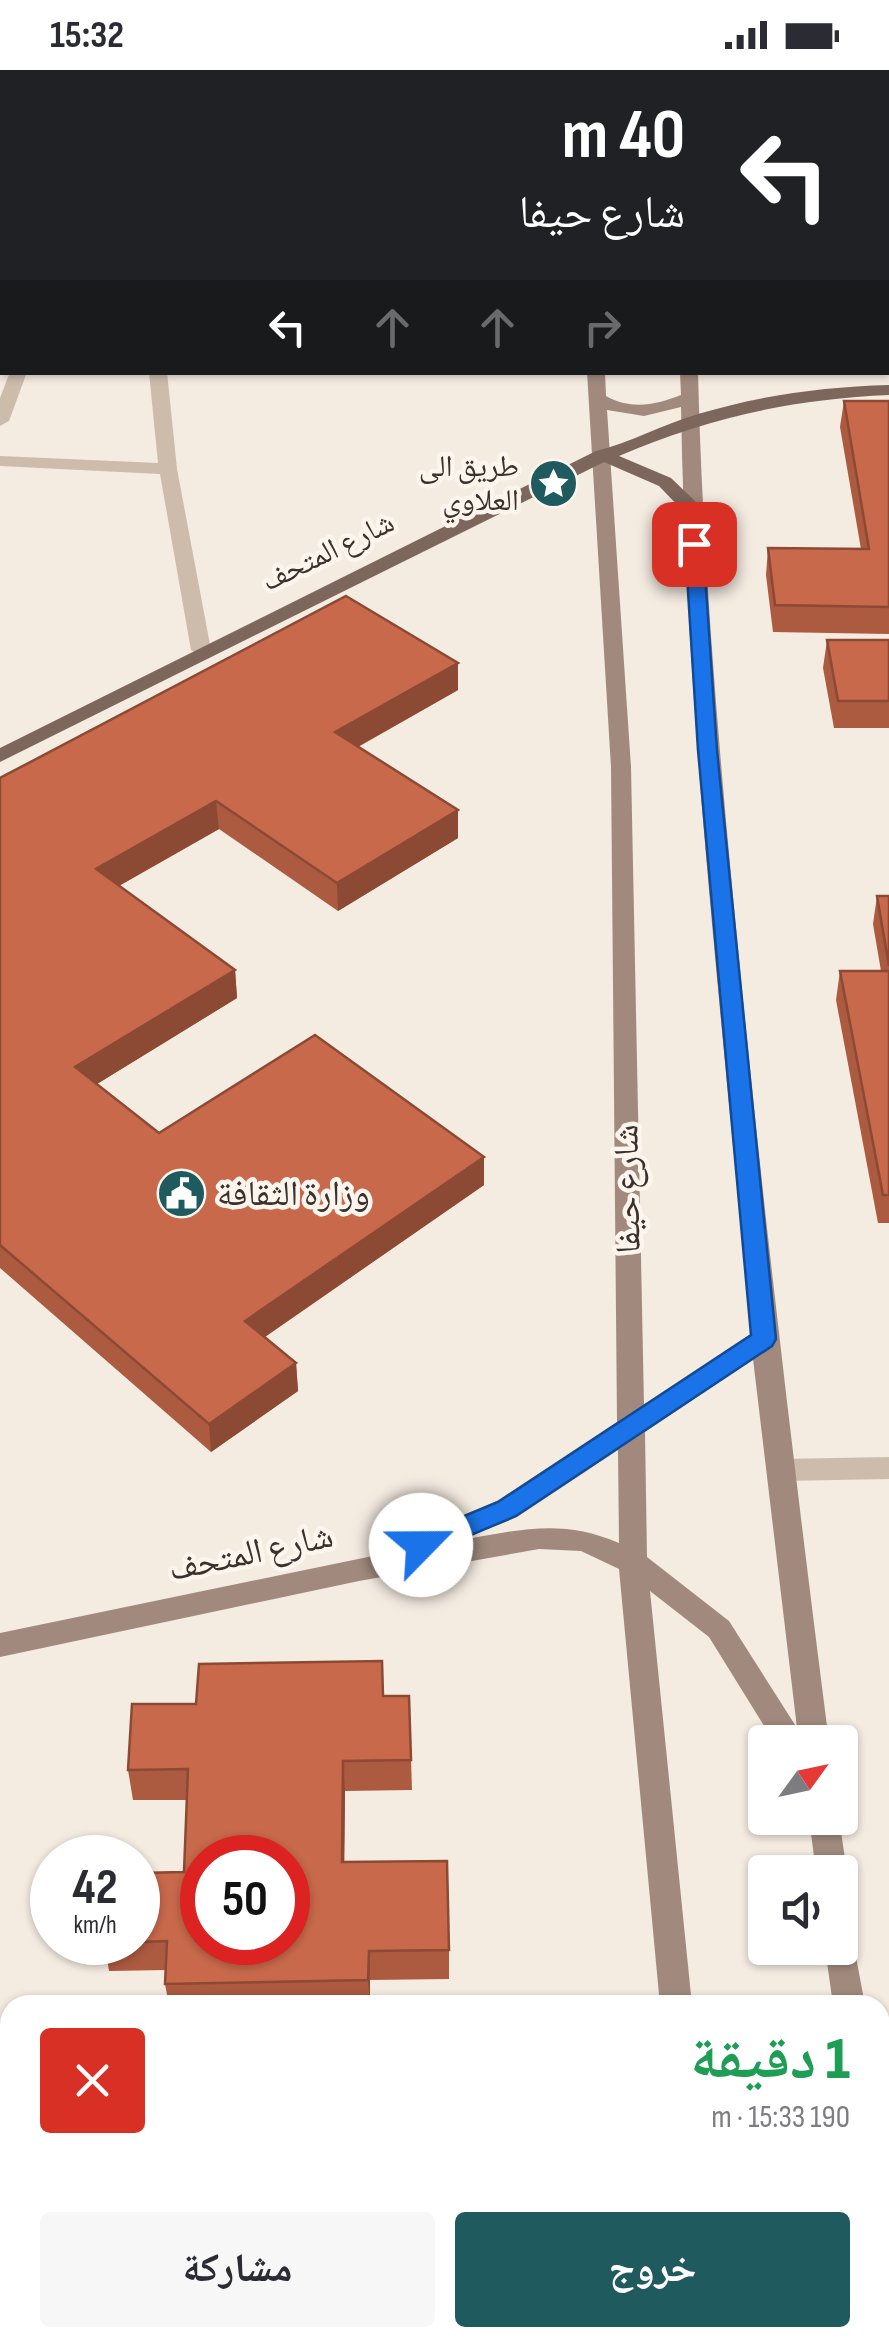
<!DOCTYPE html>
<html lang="ar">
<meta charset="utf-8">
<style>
body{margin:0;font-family:"Sofia Sans Condensed","Noto Naskh Arabic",sans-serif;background:#f7f7f7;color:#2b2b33;direction:rtl;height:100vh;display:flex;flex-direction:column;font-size:38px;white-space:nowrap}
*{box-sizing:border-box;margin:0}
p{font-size:32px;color:#7c7c81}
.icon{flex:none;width:55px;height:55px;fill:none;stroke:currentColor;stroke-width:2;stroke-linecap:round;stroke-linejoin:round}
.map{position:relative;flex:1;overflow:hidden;direction:ltr}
.side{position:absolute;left:0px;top:1925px;width:890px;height:352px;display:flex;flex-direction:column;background:#fff;border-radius:30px 30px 0 0;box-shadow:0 2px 8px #0004;direction:rtl}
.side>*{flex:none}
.top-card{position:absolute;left:0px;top:0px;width:890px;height:305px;box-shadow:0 2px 8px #0004;direction:rtl;background:#202124;color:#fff;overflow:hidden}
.needle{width:65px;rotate:57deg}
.tools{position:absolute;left:748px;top:1655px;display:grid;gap:20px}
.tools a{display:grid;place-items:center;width:110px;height:110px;border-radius:10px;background:#fff;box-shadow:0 2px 8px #0004;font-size:50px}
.speed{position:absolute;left:30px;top:1765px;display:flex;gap:20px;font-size:50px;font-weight:700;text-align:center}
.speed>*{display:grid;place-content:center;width:130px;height:130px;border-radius:50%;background:#fff;box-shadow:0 2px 8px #0004;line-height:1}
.speed small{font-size:25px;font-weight:400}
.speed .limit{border:15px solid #d22;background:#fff;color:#111}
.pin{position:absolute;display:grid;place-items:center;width:85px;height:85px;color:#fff;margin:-42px;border-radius:20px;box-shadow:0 5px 15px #0006}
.me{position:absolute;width:110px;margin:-55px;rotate:67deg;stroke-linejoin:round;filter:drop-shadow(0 0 8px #0008)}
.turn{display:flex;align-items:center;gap:35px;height:210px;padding:0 40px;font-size:45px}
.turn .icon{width:130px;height:130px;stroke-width:2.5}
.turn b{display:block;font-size:70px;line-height:85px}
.lanes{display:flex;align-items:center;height:95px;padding:0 40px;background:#0003;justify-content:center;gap:50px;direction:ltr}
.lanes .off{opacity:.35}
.round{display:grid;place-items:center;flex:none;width:105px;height:105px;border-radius:10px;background:#f7f7f7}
.overview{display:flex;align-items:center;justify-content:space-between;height:170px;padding:0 40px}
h1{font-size:60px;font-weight:800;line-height:75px;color:#1e9e55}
.action{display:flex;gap:20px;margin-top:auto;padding:20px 40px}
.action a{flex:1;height:115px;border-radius:10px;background:#1f5a5e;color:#fff;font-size:40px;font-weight:800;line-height:115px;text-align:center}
.action a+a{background:#f7f7f7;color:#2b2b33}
.status{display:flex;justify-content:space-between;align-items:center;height:70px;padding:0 50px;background:#fff;direction:ltr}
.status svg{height:28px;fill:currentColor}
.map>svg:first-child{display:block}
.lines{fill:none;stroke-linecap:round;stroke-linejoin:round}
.street{fill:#cdbbac;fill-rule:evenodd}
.secondary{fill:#a18a7d;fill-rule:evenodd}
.primary{fill:#7d675c;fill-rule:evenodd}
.wall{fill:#ac5a40}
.shaded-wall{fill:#8c4a34}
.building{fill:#c8694b;stroke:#8c4a34;stroke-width:2.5;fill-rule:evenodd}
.route{fill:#1a73e8;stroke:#114b97;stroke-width:2.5}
.labels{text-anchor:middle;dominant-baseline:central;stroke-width:9;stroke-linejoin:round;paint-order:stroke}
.far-poi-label{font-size:30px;fill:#3b302b;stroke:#fbf5ee;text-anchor:end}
.far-street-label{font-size:30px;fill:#3b302b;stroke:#fbf5ee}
.street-label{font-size:35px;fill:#3b302b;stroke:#fbf5ee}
.poi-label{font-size:35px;fill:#3b302b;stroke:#fbf5ee;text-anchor:start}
</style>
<div class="status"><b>15:32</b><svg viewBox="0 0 49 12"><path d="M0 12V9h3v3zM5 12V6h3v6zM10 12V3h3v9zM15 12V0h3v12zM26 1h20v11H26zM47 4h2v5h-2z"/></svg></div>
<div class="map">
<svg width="889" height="2277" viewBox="0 0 889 2277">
<rect width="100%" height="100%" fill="#f4ebe1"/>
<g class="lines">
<path class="street" d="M0,0L7,1L8,2H2L0,8Z
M0,47H2V55H0Z
M889,67V77H888V68Z
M0,171H2V181H0Z
M10,302H27L9,351L0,356V328Z
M149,302H167L177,399L211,580L201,586L191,580L160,404L0,396V386L158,393Z
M889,1387V1409L781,1411L771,1408L767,1400L771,1392L781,1389Z"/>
<path class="secondary" d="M573,0H587V2H573Z
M666,0H680V2H666Z
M587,302H605L606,326C631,340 656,335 681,325L680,302H698C703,508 722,715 742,920C767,1172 797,1422 829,1672H774L709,1567L650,1521L692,1935H660L619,1499L581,1481L539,1479L359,1511L0,1587V1563L397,1481L400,1471L497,1431L617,1352L611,697ZM681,337C686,647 723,956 751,1265L644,1335L631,697L607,340L644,346ZM753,1289L797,1658L729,1551L647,1487L645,1362ZM618,1380L619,1473C562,1448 519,1460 461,1470L517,1447Z
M809,1748H839L847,1802L842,1812L840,1802H816Z
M840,1856L851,1860L865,1935H833L825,1878H840Z
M880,2156L889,2160V2259L880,2255Z
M689,2268H724L726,2277H690Z"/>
<path class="primary" d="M888,289H889V300H888Z
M889,315V325C793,329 707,348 619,386L671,408L699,435V443H685L659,416L604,392L0,692V678L596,381C630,373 663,354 698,344C761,325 823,317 889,315Z"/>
</g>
<path class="wall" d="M742,0H889V58H888V2H742Z
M844,331H889V564L773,562L766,505L768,478L861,479L840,357Z
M827,570H889V658H834L823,598Z
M458,620L358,677L458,768L338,841L219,759L119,816L235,900L237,928L97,1014L159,1063L484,1115L265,1267L296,1293L298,1321L211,1382L0,1198V708Z
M877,826H889V1153H878L836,930L840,901H881L873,854Z
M383,1626H409L412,1720L345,1721L344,1792L449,1880V1909L370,1910V1935H169L165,1914L166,1900L109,1901L104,1872H138V1803L184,1802L187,1730H133L128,1700Z"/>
<path class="shaded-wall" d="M458,593V620L336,689L335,662Z
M216,731L219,759L99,827L96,799Z
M458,740V768L338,841L337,813Z
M235,900L237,928L79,1025L75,997Z
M484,1087V1115L247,1279L245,1251Z
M296,1293L298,1321L211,1382L209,1354Z
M343,1691L345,1721L344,1821L342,1792Z
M369,1881L370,1910V1935L368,1910Z"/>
<path class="building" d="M806,0H868V2H806Z
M844,331H889V537L775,535L768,478L869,479Z
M346,526L458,593L335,662L458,740L337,813L216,731L96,799L235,900L75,997L159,1063L315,965L484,1087L245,1251L296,1293L209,1354L0,1175V708Z
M827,570H889V631H838Z
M877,826H889V896Z
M840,901H889V1125H883Z
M382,1591L383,1626H409L411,1690L343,1691L342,1792L447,1791L449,1880L369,1881L368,1910L165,1914L167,1871L138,1872V1803L184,1802L188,1699L128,1700L132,1634H196L199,1594ZM202,1788H288V1872H202Z
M152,2268H536L537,2277H152Z"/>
<path class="route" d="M694,468L703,474L717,680L776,1269L772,1276L516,1446L421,1486L412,1483L408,1475L412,1468L498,1432L751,1265L698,680L685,474Z"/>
<defs>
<symbol id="sight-disc" viewBox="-11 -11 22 22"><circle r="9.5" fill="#1f5a5e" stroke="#fbf5ee"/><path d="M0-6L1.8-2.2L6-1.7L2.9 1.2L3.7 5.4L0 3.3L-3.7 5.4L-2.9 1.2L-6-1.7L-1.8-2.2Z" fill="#fff"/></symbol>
<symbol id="civic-disc" viewBox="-11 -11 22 22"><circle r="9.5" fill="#1f5a5e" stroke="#fbf5ee"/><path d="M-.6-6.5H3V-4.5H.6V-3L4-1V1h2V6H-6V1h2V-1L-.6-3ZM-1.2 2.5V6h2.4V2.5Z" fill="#fff"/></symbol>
</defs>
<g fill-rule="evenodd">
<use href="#sight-disc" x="526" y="386" width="55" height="55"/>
<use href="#civic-disc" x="154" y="1096" width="55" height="55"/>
</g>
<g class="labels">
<g class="far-poi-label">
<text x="519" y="397">طريق الى<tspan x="519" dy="34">العلاوي</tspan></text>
</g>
<g class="far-street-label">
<text transform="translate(328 482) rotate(-26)">شارع المتحف</text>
</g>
<g class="street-label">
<text transform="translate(628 1119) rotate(-91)">شارع حيفا</text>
<text transform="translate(251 1483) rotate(-12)">شارع المتحف</text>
</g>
<g class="poi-label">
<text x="217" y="1124">وزارة الثقافة</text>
</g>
</g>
</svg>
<div class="tools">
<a><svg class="needle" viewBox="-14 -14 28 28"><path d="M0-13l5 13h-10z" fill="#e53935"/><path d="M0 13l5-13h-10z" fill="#7c7c81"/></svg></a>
<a><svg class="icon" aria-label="sound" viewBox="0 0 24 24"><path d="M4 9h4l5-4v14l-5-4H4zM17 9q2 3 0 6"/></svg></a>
</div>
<div class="speed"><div>42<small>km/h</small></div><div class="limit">50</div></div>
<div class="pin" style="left:694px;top:474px;background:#d93025"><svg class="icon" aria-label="arrive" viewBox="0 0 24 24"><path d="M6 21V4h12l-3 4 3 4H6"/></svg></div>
<svg class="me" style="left:421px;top:1475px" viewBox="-20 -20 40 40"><circle r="19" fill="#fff"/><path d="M0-13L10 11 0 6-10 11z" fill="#1a73e8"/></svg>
<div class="top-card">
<div class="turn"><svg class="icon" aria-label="left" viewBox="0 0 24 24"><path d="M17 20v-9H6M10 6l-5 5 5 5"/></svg><div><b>40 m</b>شارع حيفا</div></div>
<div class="lanes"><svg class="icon" aria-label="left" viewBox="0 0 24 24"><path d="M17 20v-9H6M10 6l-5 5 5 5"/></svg><svg class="icon off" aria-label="ahead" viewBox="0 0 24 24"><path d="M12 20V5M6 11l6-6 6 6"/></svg><svg class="icon off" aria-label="ahead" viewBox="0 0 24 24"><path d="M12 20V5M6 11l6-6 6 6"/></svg><svg class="icon off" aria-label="right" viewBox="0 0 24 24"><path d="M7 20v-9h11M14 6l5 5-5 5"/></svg></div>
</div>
<section class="side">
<div class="overview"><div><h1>1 دقيقة</h1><p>190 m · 15:33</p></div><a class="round" style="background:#d93025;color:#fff"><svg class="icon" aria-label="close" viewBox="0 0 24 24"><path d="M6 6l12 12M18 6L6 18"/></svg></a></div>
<div class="action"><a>خروج</a><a>مشاركة</a></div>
</section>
</div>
